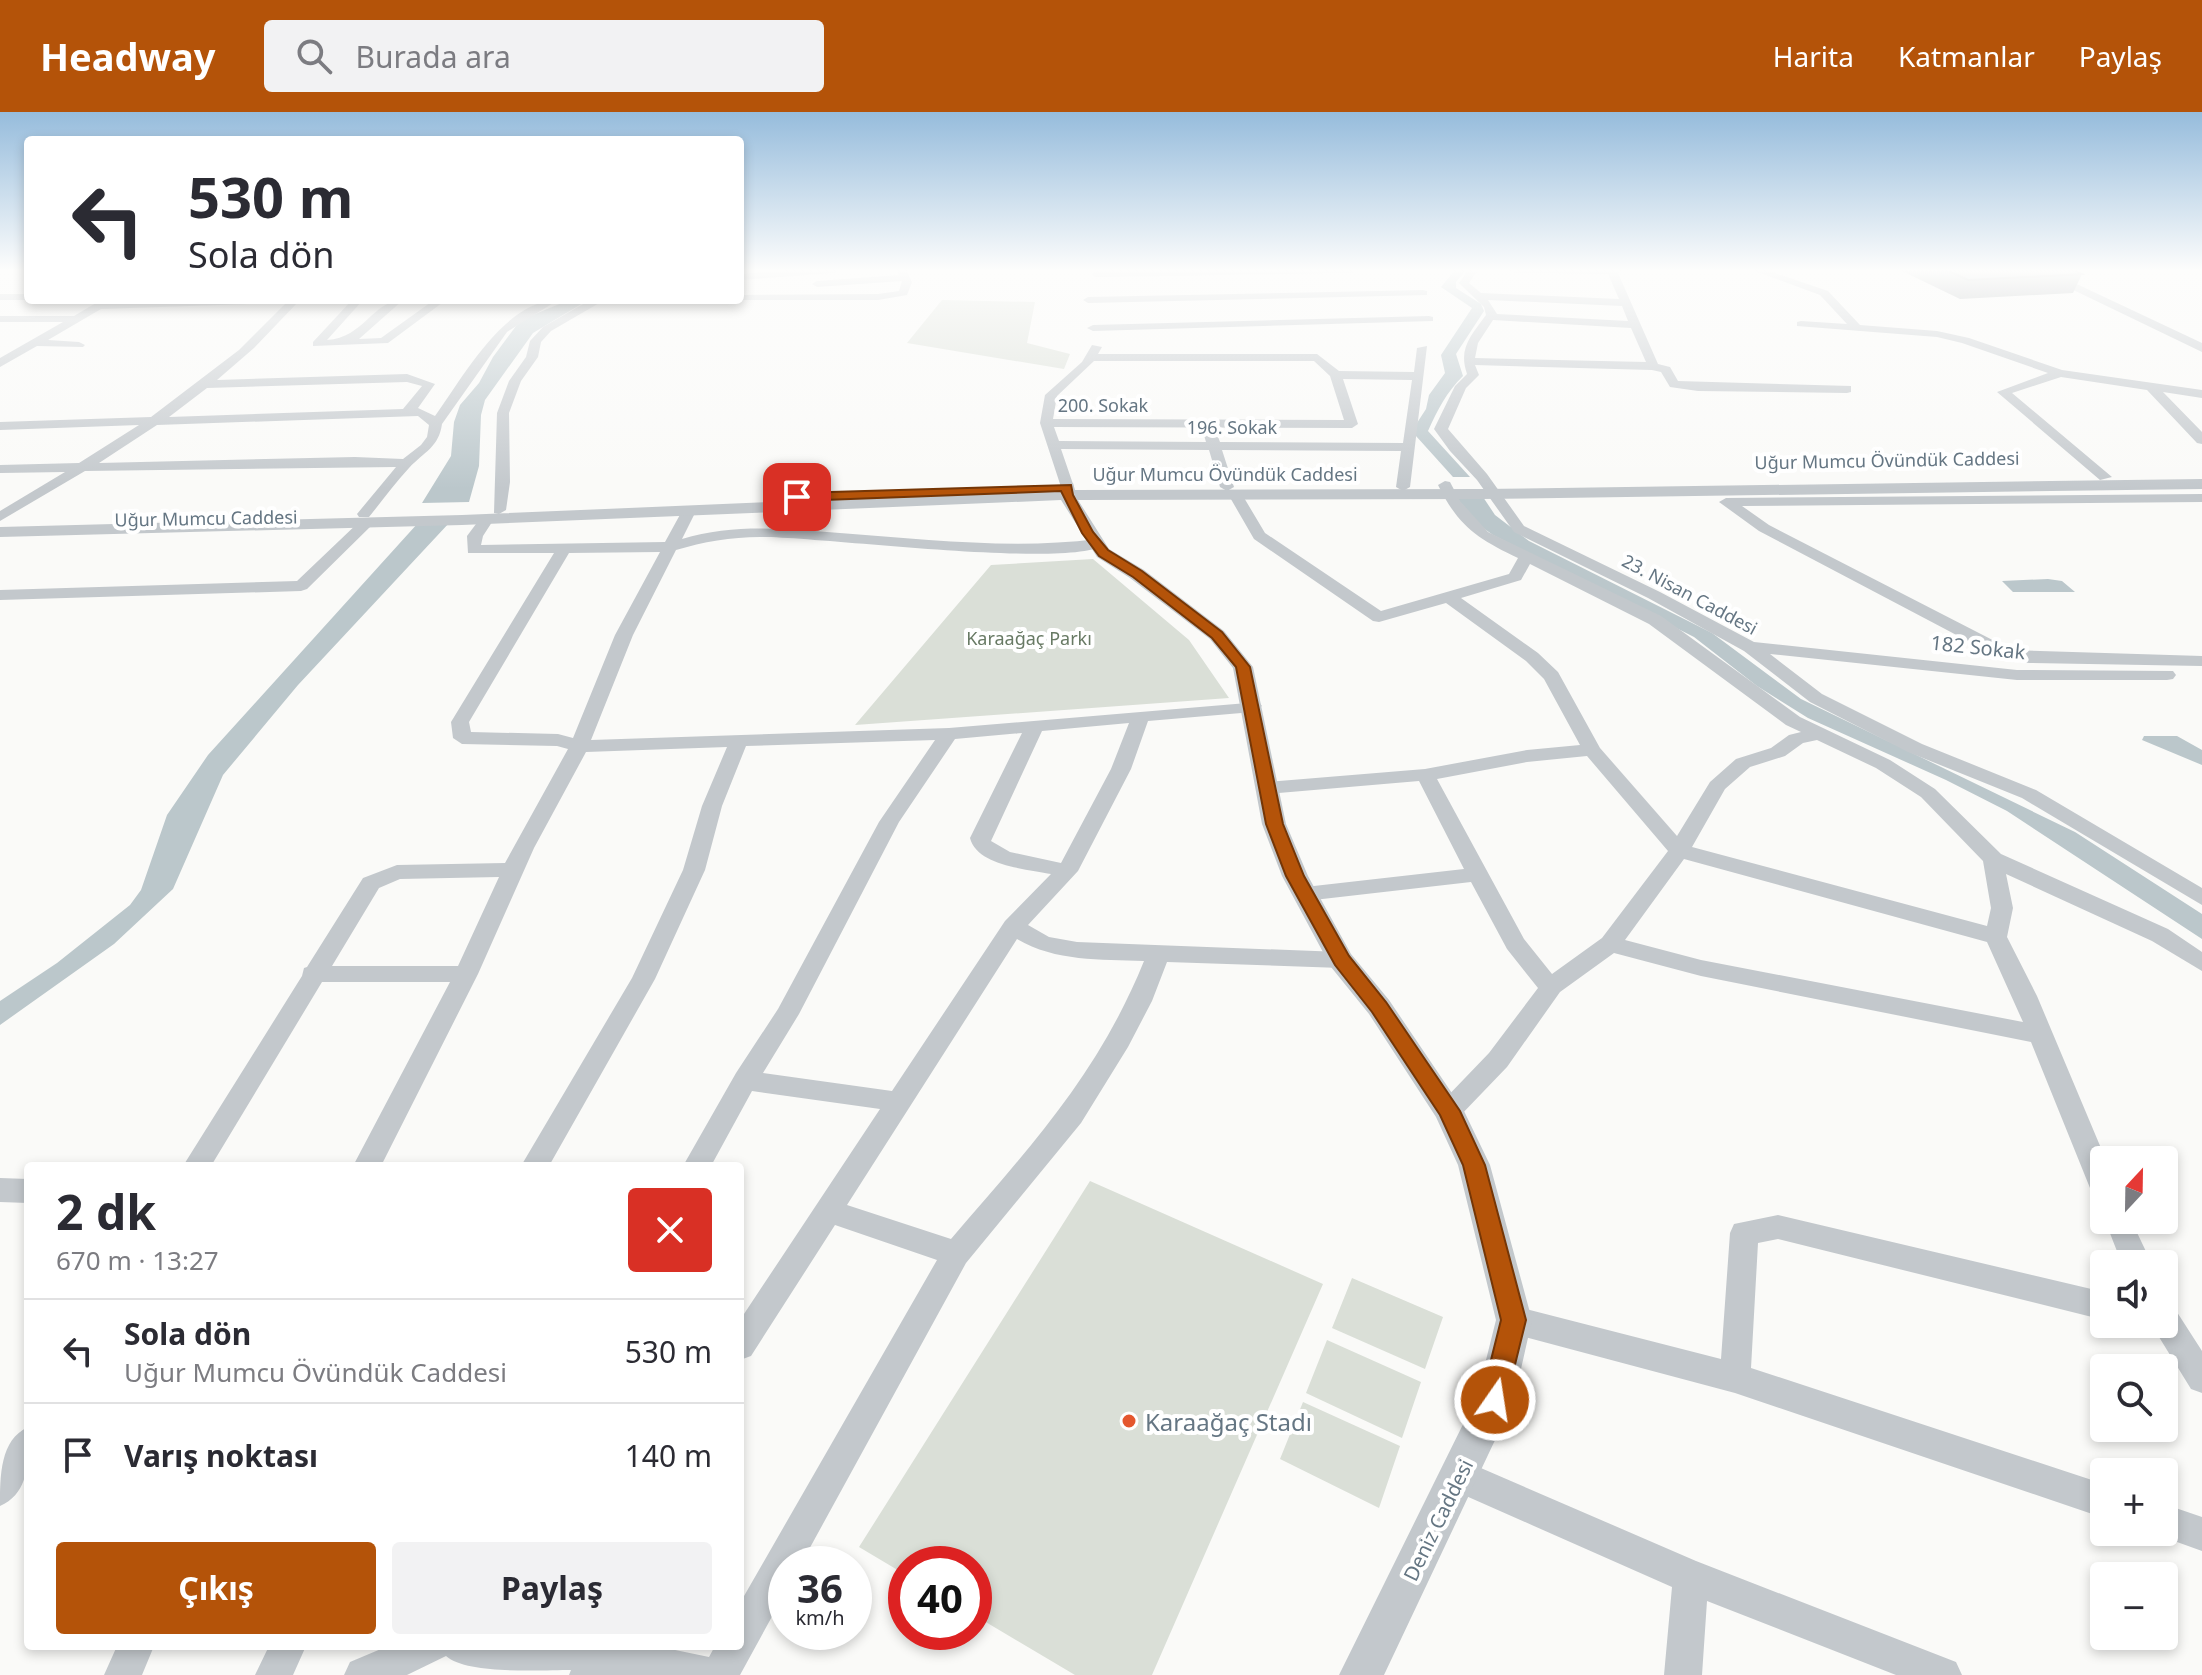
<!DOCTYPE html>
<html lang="tr">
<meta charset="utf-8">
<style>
body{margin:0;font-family:"Noto Sans",sans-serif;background:#f2f2f3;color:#2b2b33;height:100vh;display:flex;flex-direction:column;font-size:30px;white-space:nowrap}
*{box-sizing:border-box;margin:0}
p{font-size:26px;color:#7c7c81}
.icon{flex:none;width:44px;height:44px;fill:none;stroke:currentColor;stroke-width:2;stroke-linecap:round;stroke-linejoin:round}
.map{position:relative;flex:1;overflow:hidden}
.side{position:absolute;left:24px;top:1050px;width:720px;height:488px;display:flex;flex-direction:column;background:#fff;border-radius:8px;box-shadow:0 4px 12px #0003}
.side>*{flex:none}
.top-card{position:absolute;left:24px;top:24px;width:720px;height:168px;border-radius:8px;box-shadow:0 4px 12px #0003;background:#fff;color:#2b2b33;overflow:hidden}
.needle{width:52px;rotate:22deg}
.buttons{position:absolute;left:2090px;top:1034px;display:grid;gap:16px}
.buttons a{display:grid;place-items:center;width:88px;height:88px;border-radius:8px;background:#fff;box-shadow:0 4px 12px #0003;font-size:40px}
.speed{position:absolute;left:768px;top:1434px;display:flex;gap:16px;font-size:40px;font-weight:700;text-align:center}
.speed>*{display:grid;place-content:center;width:104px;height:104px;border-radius:50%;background:#fff;box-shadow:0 4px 12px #0003;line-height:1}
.speed small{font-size:20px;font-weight:400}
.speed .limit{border:12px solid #d22;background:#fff;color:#111}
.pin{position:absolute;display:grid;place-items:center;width:68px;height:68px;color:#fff;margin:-34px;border-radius:16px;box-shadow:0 4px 12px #0006}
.me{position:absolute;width:88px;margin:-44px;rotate:13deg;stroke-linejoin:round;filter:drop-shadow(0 0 6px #0008)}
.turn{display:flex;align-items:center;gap:28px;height:168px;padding:0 32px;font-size:36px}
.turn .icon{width:104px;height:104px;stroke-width:2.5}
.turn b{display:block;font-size:56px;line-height:68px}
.round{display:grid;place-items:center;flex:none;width:84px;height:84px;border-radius:8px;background:#f2f2f3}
.head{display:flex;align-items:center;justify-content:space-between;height:136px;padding:0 32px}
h1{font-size:48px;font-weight:700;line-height:60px}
.primary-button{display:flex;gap:16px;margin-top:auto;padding:16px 32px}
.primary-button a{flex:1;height:92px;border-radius:8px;background:#b45309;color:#fff;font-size:32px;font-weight:700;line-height:92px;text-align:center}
.primary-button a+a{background:#f2f2f3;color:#2b2b33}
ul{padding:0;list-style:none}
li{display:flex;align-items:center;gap:24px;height:104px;padding:0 32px;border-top:2px solid #e1e1e2}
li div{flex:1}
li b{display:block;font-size:30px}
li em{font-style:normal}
header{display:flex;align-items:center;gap:48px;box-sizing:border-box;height:112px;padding:0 40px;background:#b45309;color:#fff}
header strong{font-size:38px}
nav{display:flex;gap:44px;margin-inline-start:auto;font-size:28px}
.search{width:560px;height:72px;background:#f2f2f3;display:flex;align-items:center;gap:20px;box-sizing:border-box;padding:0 28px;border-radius:8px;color:#7c7c81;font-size:30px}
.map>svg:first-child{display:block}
.green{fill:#dadfd7}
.water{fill:#bbc7cb}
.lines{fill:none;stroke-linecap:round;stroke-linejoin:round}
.minor{fill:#c3c8cc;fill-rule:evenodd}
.tertiary{fill:#c3c8cc;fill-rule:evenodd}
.wall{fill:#929a9f}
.building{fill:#aab3b9;stroke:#777d82;stroke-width:2}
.route{fill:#b45309;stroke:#753606;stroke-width:2}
.poi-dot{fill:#e4572e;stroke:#fff;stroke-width:3}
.labels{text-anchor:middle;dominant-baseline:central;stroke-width:8;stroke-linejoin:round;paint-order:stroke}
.far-street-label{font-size:18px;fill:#657683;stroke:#fff}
.far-park-label{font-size:18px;fill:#687a64;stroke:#fff}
.street-label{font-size:20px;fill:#657683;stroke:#fff}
.near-poi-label{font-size:24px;fill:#657683;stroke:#fff;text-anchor:start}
</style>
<header>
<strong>Headway</strong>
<div class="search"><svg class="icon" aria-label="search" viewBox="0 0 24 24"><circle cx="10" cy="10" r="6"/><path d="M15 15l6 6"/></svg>Burada ara</div>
<nav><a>Harita</a><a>Katmanlar</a><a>Paylaş</a></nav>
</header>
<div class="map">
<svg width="2202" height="1563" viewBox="0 0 2202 1563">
<rect width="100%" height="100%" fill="#fafaf8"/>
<path class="green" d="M942,188L1035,190L1027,231L1070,242L1064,257L907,231Z
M1093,447L1189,528L1229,586L855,613L991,453Z
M1090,1069L1323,1172L1152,1563H1075L974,1503V1452H906V1463L859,1435Z
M1352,1166L1443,1205L1425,1257L1332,1216Z
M1327,1228L1421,1270L1402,1326L1306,1281Z
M1303,1290L1400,1334L1379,1396L1280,1347Z"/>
<path class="water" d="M1455,158H1466L1456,170V176L1481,192L1484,199L1456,242L1463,264C1446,281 1438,297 1428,319L1470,365H1453L1416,324L1415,314L1426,297L1429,283L1445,261L1441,243L1472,196L1441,175Z
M569,188H588L533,221L485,288L481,303L479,354L469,390L422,391L451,344L454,310L460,293L479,271L493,245L516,214L528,205Z
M1456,385H1483L1495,403L1529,429L1712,521L1801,587L2075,720L2202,802V827L2007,699L1946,668L1808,606L1757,574L1694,525L1493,423L1479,413Z
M450,410L298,573L223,663L173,777L114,832L0,913V889L57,851L130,793L141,778L167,703L208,643L418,411Z
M2048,467L2062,469L2075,480H2013L2002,469Z
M2144,624H2177L2202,638V653L2142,628Z"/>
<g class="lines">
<path class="minor" d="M796,158H839L834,161L740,168V162Z
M896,158H906L912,170L907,183L878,188H736H740V183L878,182L899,179L902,169L817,175L812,172L817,169L899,163Z
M1168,158H1356L1351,161L1096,165L1091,162L1096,159Z
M1468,158H1478L1469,171L1481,181L1619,187L1608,162L1515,161L1510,158H1623L1618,161L1658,252L1670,255L1678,269L1851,274V280L1847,281L1698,279L1670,275L1661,260L1652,258L1475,253L1479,263L1466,276L1448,317L1487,362L1524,414L1660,480L1754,530L2017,558L2173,559L2176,563L2173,567L2167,568H2017L1770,542L1822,582L1922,632L2036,678L2202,776V793L2022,686L1908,640L1810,590L1744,539L1648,486L1514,420L1477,368L1450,339L1434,317L1455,274L1467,262C1458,236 1471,224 1486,203L1484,195L1459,171ZM1488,188L1622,194L1628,209L1497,202ZM1493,208L1631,216L1646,250L1475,246L1478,231Z
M1752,158H1766L1828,179L1860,213L1937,219L1969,226L2062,258L2202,278V286L2163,280L2202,320V332L2197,331L2147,278L2061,265L2012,281L2112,365L2100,368L1997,280L2048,261L1962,231L1937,225L1797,214V210L1801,209L1847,212L1820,183Z
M1423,178L1427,179V183L1088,191L1083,188L1088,185Z
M0,182H28L29,188H0Z
M101,188H114L112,190L283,188L278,191L101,197L48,228L79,230L85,233L83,235L37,234L0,255V246L63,210H0V204H74Z
M289,188H300L254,236L217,268L407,262L435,272L418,296L435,304C463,265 505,188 558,188L507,220L442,312C439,335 424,340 409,356C395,371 382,389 369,405H359L357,402L396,355L85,359L0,409V399L65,360L0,361V353L79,351L139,313L0,318V310L151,305L239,238ZM407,270L422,274L403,297L169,305L207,276ZM418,304L429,313L427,325L421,333L403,347L355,345L99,351L157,313Z
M352,188H363L327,228C364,226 373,188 403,188L359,227L381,226L434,188H446L388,231L313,234V230Z
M590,188H679L674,191L601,190L551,219L541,230L538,245L521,269L509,301L510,370L506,398L499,402L494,401L497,301L509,269L526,245L530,229L543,215Z
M1429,204L1433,205V209L1093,219L1087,216L1093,213Z
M1092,233L1102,235L1098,242H1317L1339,259L1414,260L1417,236L1427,234L1410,375L1403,379L1396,375L1401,339L1222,338L1234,375L1227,379L1220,375L1209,338L1061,337L1074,375L1072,378H1062L1040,311L1045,283L1082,250ZM1094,249H1314L1330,264L1344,308L1053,307L1057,284ZM1343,267L1412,268L1403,331L1220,330L1215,317L1210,316L1203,320L1206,330L1059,329L1054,315L1352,316L1358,312Z
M1445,369L1450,370L1460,389L1488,420L1661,504L1800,605L1890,648L1935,677L2001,742L2168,817L2202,840V859L2152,829L2006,762L2013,796L2007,825L2037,884L2106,1048L2104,1088L2094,1084L2090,1076L2031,930L1701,864L1614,841L1560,880L1507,955L1458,1006L1449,1009L1440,1006L1436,999L1440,992L1489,941L1538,876L1507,837L1471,770L1305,789L1297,787L1294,782L1297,777L1305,775L1464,757L1419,669L1268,682L1258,676L1268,670L1425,657L1527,638L1580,633L1544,567L1526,549L1446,491L1379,510L1373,509L1254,427L1228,382L1235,378L1240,379L1265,421L1381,499L1509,462L1518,446C1478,427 1458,414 1438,373ZM1530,452L1649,512L1786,613L1801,620L1789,623L1771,636L1736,647L1710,670L1677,724L1600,636L1558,560L1538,541L1461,486L1521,468ZM1817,628L1876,656L1921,685L1983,749L1991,796L1987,814L1692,735L1725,677L1750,655L1785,644L1803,631ZM1587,644L1668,739L1602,826L1552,862L1524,827L1437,667L1527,650ZM1684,747L1987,830L2023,910L1701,848L1625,828Z
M2202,382V390L1742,394L1769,413L2012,538L2202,544V554L2029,551L2002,547L1759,419L1719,390L1726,386Z
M689,395L696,399L682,427C734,411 787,417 840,421C925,427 1012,438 1097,427L1105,432C1074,458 816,424 760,425C731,425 703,430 676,438L633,523L591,628L949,616L1259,590L1262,594L1253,600L1148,609L1131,657L1078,759L1028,813L1049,825L1077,830L1341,840L1349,842L1353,848L1349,854L1341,856L1167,850L1152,889L1128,935L1081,1011L966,1151L801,1452H786V1479L740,1563H569L571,1558C542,1558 467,1563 446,1544L407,1563H344L350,1550L388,1534H656L709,1545L715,1534H740V1491L937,1148L835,1113L751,1244L740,1248V1208L880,997L752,979L711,1054H683L736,961L778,897L879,710L935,628L746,634L722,694L705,758L655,867L549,1054H521L632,866L683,758L702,694L727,635L586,640L534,736L478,862L381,1054H353L450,870H322L211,1054H183L302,864L304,856L307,855L363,766L397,753L505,751L568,637L557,634L462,632L453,626L451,610L554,441H468L467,424L482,404H492L494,407L483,424L481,433L665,430L682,399ZM660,440L615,523L573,626L558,622L471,620L469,610L569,441ZM1129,611L1111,657L1061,751L1010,740L991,729L1042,619ZM1022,621L970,726C977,754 1027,757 1051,762L1005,809L892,979L763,961L799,902L899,710L955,627ZM499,765L458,854H332L379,776L400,767ZM1017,827C1056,850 1100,847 1144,849C1098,963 1029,1036 951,1127L847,1093Z
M366,407L373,411L371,414L307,477L301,479L0,488V478L297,469L361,408Z
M0,1066L28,1067V1091L0,1090Z
M1778,1103L2104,1180V1208L1778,1127L1758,1131L1751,1256L2104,1372V1406L1735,1281L1514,1222L1503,1218L1499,1208L1503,1198L1514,1194L1721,1247L1730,1121L1734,1112Z
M2104,1106L2131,1108L2152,1152H2122Z
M2164,1193L2175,1197L2202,1239V1281L2191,1277L2151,1212H2164Z
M28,1315C28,1344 32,1380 0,1394C0,1364 0,1328 28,1315Z
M1460,1347L1696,1449L1956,1550L1962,1563H1896L1707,1489L1702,1563H1664L1672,1475L1448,1376L1443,1364L1448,1352Z
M2164,1392L2202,1405V1439L2152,1421L2164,1420Z
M117,1534H154L142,1563H104Z
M269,1534H306L293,1563H255Z"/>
<path class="tertiary" d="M2032,158H2047L2202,231V240Z
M2202,367V377L1481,387L1078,388L1109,437L1144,458L1224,519L1253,555L1286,712L1308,764L1351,842L1389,888L1464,999L1490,1053L1532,1208L1514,1288L1384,1563H1339L1477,1284L1496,1208L1458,1053L1436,1005L1369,902L1331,855L1282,764L1262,712L1233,556L1210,527L1130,466L1097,445L1061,388L462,413L0,425V415L462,403L1059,378L1061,371H1073L1075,378L1481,377Z"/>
</g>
<path class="wall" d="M1900,158H2074L2082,162L2073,181L1960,187Z"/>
<path class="building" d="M1947,158H2074L2082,162L1968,168Z"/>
<linearGradient id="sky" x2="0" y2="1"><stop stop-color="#96bcdc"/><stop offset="0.42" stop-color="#fdfdfc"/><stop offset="1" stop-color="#fdfdfc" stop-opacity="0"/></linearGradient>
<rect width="2202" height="377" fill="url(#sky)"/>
<path class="route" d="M1071,373L1073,383L1093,420L1108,438L1142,459L1222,520L1250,555L1283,712L1304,764L1349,844L1386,890L1460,999L1485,1053L1526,1208L1504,1297L1495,1301L1485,1297L1481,1288L1501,1208L1463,1053L1440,1003L1372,900L1335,853L1286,764L1266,712L1236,555L1212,526L1133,465L1099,444L1082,421L1061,379L797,389L791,385L797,381Z"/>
<circle class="poi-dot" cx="1129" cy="1309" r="8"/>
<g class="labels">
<g class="far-street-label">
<text x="1103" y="293">200. Sokak</text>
<text x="1232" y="315">196. Sokak</text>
<text transform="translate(1887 348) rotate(-1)">Uğur Mumcu Övündük Caddesi</text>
<text x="1225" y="362">Uğur Mumcu Övündük Caddesi</text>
<text transform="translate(206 406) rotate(-1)">Uğur Mumcu Caddesi</text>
<text transform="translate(1690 482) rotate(28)">23. Nisan Caddesi</text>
</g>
<g class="far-park-label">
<text x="1029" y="526">Karaağaç Parkı</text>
</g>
<g class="street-label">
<text transform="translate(1978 535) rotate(6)">182 Sokak</text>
<text transform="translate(1438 1408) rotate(-64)">Deniz Caddesi</text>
</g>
<g class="near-poi-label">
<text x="1145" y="1309">Karaağaç Stadı</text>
</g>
</g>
</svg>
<div class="buttons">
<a><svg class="needle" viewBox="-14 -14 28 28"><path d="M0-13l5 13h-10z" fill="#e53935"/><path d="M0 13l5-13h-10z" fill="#7c7c81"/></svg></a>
<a><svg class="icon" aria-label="sound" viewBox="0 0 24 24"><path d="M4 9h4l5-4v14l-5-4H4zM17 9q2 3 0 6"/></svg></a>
<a><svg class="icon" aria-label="search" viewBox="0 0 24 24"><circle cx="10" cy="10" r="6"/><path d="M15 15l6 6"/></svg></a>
<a>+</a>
<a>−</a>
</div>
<div class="speed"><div>36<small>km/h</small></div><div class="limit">40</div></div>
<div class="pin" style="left:797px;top:385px;background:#d93025"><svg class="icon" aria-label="arrive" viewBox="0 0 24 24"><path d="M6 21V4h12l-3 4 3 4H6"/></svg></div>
<svg class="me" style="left:1495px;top:1288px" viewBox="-20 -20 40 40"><circle r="17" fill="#b45309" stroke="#fff" stroke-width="3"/><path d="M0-11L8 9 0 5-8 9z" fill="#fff"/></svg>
<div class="top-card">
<div class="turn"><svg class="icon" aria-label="left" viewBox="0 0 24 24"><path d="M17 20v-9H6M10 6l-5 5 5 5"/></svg><div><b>530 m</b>Sola dön</div></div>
</div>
<section class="side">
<div class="head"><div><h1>2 dk</h1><p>670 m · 13:27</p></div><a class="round" style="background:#d93025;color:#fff"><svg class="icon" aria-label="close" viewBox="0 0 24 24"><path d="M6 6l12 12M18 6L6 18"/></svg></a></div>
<ul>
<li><svg class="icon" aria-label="left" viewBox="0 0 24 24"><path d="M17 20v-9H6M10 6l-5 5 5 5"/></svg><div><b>Sola dön</b><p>Uğur Mumcu Övündük Caddesi</p></div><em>530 m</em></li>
<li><svg class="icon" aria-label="arrive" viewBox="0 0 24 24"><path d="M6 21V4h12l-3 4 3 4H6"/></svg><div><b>Varış noktası</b></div><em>140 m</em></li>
</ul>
<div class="primary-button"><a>Çıkış</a><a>Paylaş</a></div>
</section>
</div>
